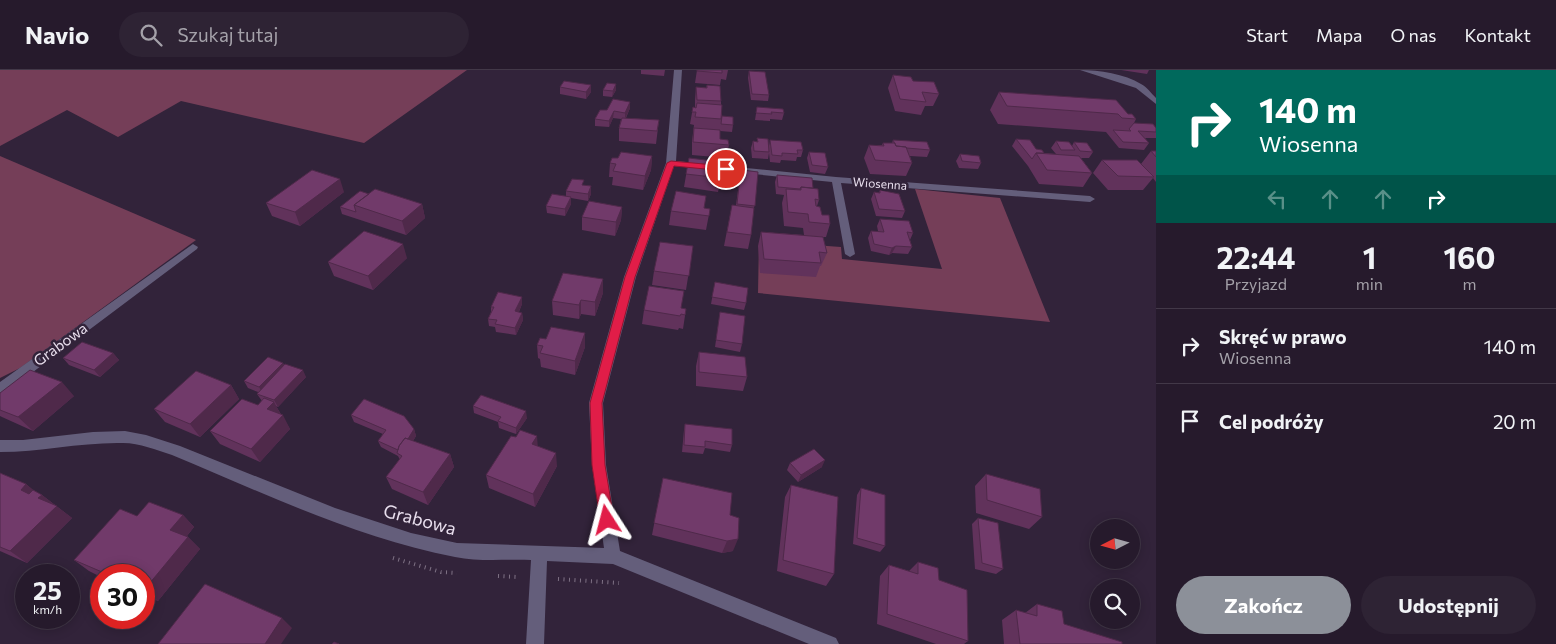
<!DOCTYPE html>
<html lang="pl">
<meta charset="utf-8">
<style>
body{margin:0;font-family:Commissioner,sans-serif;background:#2e2334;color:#f1f3f6;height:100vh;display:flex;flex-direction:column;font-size:19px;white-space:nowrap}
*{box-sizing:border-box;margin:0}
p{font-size:16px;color:#a4a1a9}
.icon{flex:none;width:28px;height:28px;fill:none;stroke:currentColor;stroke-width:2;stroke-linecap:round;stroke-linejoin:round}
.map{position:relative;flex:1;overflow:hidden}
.drawer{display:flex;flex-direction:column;background:#261a2c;width:400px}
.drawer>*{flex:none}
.guide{background:#00695c;color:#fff;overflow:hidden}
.needle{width:32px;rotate:264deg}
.tools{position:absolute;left:1090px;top:449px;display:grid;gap:10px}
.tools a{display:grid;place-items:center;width:50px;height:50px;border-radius:50%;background:#261a2c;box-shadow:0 2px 12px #0003,0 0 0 1px #423848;font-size:25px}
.speed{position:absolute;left:15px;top:494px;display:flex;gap:10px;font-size:25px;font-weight:700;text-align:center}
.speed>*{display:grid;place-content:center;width:65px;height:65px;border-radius:50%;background:#261a2c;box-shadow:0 2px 12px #0003,0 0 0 1px #423848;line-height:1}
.speed small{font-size:12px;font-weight:400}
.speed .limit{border:8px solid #d22;background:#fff;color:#111}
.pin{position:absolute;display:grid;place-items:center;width:42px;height:42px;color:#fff;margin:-21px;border:2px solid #fff;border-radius:50%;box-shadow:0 1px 5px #0007}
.me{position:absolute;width:55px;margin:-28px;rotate:351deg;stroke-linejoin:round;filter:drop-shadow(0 0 4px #0008)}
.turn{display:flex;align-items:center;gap:18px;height:105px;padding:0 20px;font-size:22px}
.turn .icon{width:65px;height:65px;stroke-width:2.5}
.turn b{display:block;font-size:35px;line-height:42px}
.lanes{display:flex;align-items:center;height:48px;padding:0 20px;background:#0003;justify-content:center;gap:25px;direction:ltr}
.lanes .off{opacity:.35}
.eta{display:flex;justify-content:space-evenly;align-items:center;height:85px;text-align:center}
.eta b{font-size:30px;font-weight:700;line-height:35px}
.action{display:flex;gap:10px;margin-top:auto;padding:10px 20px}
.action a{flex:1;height:58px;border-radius:30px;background:#8c9099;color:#fff;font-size:20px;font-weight:700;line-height:58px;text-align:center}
.action a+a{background:#2e2334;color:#f1f3f6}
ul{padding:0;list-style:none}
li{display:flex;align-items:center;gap:15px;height:75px;padding:0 20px;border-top:1px solid #423848}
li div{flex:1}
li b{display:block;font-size:19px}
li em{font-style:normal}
header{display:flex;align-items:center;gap:30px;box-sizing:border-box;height:70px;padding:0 25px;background:#261a2c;border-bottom:1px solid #423848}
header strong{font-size:24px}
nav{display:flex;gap:28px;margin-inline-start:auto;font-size:18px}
.search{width:350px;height:45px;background:#2e2334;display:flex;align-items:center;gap:12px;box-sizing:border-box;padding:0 18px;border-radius:28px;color:#a4a1a9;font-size:19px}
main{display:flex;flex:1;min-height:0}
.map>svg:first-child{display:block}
.green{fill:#753e58}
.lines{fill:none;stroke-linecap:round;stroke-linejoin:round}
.path{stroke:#7f7285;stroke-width:4;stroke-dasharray:1 4.5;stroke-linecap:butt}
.minor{fill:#645e7b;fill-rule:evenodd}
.wall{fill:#61325b}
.shaded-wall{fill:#4f294a}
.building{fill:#713a6a;stroke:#4f294a}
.route{fill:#e11d48;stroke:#92132f}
.labels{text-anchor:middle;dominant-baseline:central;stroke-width:5;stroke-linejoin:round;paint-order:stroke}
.far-street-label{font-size:12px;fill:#e9dfee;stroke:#32233a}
.street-label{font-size:15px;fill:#e9dfee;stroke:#32233a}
.near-street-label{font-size:18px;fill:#e9dfee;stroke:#32233a}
</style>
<header>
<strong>Navio</strong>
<div class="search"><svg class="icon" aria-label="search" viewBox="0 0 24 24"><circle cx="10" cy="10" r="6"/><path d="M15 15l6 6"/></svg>Szukaj tutaj</div>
<nav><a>Start</a><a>Mapa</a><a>O nas</a><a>Kontakt</a></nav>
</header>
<main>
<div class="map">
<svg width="1156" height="574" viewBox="0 0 1156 574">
<rect width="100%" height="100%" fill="#32233a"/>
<path class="green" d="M0,0H467L364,73L181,31L118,67L67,40L0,76Z
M0,86L196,170L20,298L0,308Z
M915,119L1000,128L1050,252L758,223L759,171L841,177L842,189L942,199Z"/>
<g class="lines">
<path class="path" d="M393,488L441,502L457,503
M498,506L517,507
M558,509L619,513"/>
<path class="minor" d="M674,0H682L676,91L836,107L1090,126L1095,129L1090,132L841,113L855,184L850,187L845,184L832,112L674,96L636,207L603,333L606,395L620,481L836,568L839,574H809L613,494L547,491L544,574H526L531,490C506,489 479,492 455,487C356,468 264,423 172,385C156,380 140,373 123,373C82,372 41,382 0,382V370H23L93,362L125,361L146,365L180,376L335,438L411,463L457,473L604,478L592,395L589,333L624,207L666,93Z
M1080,0C1099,0 1125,4 1141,14C1147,17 1151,23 1156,28V34L1136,18Z
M193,174L198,177L197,179L5,323L0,324V312Z"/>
</g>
<path class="wall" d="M641,0H665L664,6L641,4Z
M697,0H728L726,10L721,9L720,15L695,13Z
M1121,0H1149L1147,4Z
M749,1L769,25L768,31L751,30L748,8Z
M893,5L913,11L939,24L933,36H925L921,45L895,41L888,18Z
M591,15V22L586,29L560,24V17Z
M707,15L721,31V35L722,46L733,55L732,62L720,61V69L729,75L726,88L692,85V71L694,55L690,54L693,37L695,38V30L696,17L706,18Z
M603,20H616L612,27L603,26Z
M999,22L1128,44L1136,49L1134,53L1156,58V68H1145L1149,73L1144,80L1119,78L1106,62L998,54L990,40Z
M630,32V38L626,48L659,50L656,74L619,71V58L621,49L613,48L609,57L595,56V49L607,40Z
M757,37L784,43L782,50L770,49V51L755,50Z
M757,68L769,76L770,70L803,80L801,87H797L796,91L781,90L780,93L770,92L769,83L768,89L752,88L751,78L753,71L757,72Z
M1016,69L1044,83L1056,84L1051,78L1056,71L1072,76L1074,72L1093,82L1089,88H1081L1092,103L1083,117L1039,114L1028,96L1012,76Z
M893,70L930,80L927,87L910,86L912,93L906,106L870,104L864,88L869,75H882L883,73H892Z
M1151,81H1156V112L1153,108L1143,120H1108L1093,103L1102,90L1141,94Z
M809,82L828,97L825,104L810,102L807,88Z
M960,84L981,93L978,99L959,98L956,91Z
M652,86L651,100L643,120L612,115L613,107H609L610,93L618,88Z
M689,88L729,99L726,113L720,112L718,122L684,117Z
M735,99L758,102L751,165L748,179L724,176L732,135H736L739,113H732Z
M777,105L813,118L819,130L817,136L822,145L830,154L826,167H823L827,183L821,196H820L816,207L760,203L758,176L761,162L804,165L803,158L784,156L782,133L784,125L776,124L775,112Z
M584,115L591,116V124L588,131L571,128V134L565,146L547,143L546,136L566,127V121Z
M880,120L905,141L902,148L876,146L871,129L874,122L879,123Z
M344,122L300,156L272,146L266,133Z
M369,124L422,134L425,148L406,165L342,144L340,137Z
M706,126L704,138L710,139L706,160L669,155L671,141Z
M622,137L621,150L615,166L582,160V147Z
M880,149L913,163L910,170L912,177L908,184L892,183L889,185L871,181L868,168L871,161H878L877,156Z
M693,176L686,220L652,215L654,201Z
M407,188L373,220L334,206L328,192Z
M603,209V223L595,246L581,244L579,249L553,245L552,231Z
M715,212L746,233L744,240L711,234Z
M522,227V234L519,242L522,243L523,250L516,265L496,262L495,257L489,256L488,249L491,242V237Z
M681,238L686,239L683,259L679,258L678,260L642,254L644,240Z
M720,242L742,274L740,282L715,277Z
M537,275L585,277L575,305L541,297L540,289L538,288Z
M699,282L747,307L743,321L696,316V296Z
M113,283L119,290L100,307L69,295L63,288Z
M283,293L284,295L306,307L278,337L276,336L290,359L260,392L220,374L210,361L258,335L262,331L257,324L258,322L248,318L244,311Z
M231,315L239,329L200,367L165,352L154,339Z
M0,323L74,326L33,361L2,347L0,346Z
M473,336L527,348L516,364L499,358L498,352L474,343Z
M351,345L414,359L416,366L413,371L450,384L454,397L428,435L392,419L386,407L400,390L398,386L381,377L378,371L383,364L354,352Z
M685,354L732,375L730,382L705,378L703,384L682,382L684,360Z
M538,376L557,396L535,437L489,418L486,405Z
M790,393L822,397L798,412L787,400Z
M0,403L26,414L33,420L42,425L72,448L27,493L0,481Z
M986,404L1042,447L1029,459L976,443L975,416Z
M663,408L730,445L733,481L722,483L652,465Z
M791,415L834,504L826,516L777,501L785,427Z
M861,418L885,476L880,482L853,474L857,425Z
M183,445L194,457L187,466L200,479L158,531L144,525V505H101V507L89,501L74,490L137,446Z
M978,448L1003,499L996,504L975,499L972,454Z
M918,492L939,510L968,571L964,574H936L877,554L880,506L889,495L909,501Z
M1037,534L1064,554L1122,574H1004L1002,550L1016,540L1025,543Z"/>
<path class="shaded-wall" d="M616,14V20L612,27L613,21Z
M591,15V22L586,29V22Z
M630,32V38L625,49V43Z
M614,41L613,48L609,57V51Z
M652,86L651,100L643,120L645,106Z
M340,109L344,122L300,156L295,142Z
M591,116V124L588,131V124Z
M571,127V134L565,146V139Z
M422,134L425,148L406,165L402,151Z
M622,137L621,150L615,166L616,152Z
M403,174L407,188L373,220L368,206Z
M896,176L892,183L889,185L892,178Z
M603,209V223L595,246V232Z
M522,227V234L516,248L515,241Z
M581,230V244L579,249V235Z
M522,243L523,250L516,265L515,258Z
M585,263V277L575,305V291Z
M113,283L119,290L100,307L94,300Z
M283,293L286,300L263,324L259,317Z
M303,300L306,307L278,337L274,330Z
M62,312L74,326L33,361L18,347Z
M231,315L239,329L200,367L190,354Z
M274,332L281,345L267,339Z
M526,341L527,348L516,364V358Z
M283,345L290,359L260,392L251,379Z
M414,359L416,366L403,387L399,381Z
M537,366L538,379L532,374Z
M556,383L557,396L535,437L533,424Z
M450,384L454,397L428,435L423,422Z
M825,390L822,397L798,412L801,405Z
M26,414L40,426L42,425L72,448L27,493L10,481L21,420Z
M183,445L194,457L182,472L170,460Z
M188,467L200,479L158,531L144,520Z
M738,469L733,481L722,483L727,471Z
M282,548L292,558L281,574H265Z"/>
<path class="building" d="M697,0H722V3L697,1Z
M749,1L765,2L769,25L752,24Z
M893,5L911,7L913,11L934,12L939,24L922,22L926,32L900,29Z
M564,11L591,15L586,22L560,17Z
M607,13L616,14L613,21L603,20Z
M707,15L720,16L721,31L697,30L696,17L707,18Z
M999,22L1116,30L1128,44H1132L1136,49L1122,48L1118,44L1007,36Z
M613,29L630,32L625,43L614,41L609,51L595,49L600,40H607Z
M697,33L722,35L721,49L695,47L696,42H692L693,37L696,38Z
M757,37L783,39L784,43L771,42L772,44L756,43Z
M722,46L733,47V55L721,54Z
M622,48L659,50L657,61L619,58Z
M1134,53L1153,54L1156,58V62L1138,61L1149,73L1123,72L1113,60L1131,61L1129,59Z
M694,58L720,60V69L728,70L729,75L693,72Z
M757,68L768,69L769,82L754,81L753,71L758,72Z
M1016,69L1030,70L1036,79L1042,80L1044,83H1036L1032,89Z
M770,70L801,72L803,80H797L798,84L782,83V86L772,85Z
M893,70L927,72L930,80L907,78L906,77L896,76Z
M1056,71L1069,72L1075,80H1061Z
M1074,72L1087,73L1093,82L1080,81Z
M883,73H895L896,76L906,77L912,93L875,90L869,75L884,76Z
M1151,81H1156V87Z
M621,82L652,86L645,106L613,101L616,94L610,93L612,88H618Z
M809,82L825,83L828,97L812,95Z
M1036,83L1079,86L1092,103L1047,100Z
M960,84L979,86L981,93L962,91Z
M689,88L730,93L729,99L722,98L721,108L686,104Z
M1102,90H1137L1154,107L1118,106Z
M735,99L758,102L755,136L737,134L740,106H734Z
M312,100L340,109L295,142L266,133Z
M777,105L812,108L813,118L801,117L800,119L778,117Z
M572,109L584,110L582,115L591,116L588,124L566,121Z
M801,117L818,119L819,130L815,129L816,136L820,137L822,145H829L830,154L809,152L808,144L788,142L786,119L801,120Z
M375,119L422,134L402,151L354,135Z
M880,120L899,124L905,141L879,139L874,122L880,123Z
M360,121L369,124L354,135L356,142L340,137Z
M676,121L706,126L704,138L710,139L709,146L671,141Z
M552,124L571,127L565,139L546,136Z
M589,131L622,137L616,152L582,147Z
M732,135L754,138L751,165L727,162Z
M880,149L909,151L913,163L907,162L912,177L896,176L892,178L874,174L871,161L884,162Z
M364,161L403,174L368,206L328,192Z
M761,162L823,167L827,183L819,182L821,193L764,189Z
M660,172L693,176L689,206L654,201Z
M563,203L603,209L595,232L581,230L579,235L552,231Z
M715,212L748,218L746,233L712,227Z
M649,216L684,221L681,238L686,239L685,245L681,244L680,246L644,240Z
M498,222L522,227L515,241L522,243L515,258L495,254L497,250L488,249L494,237H491Z
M720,242L745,246L742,274L716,270Z
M551,257L585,263L575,291L540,283L543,276L537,275L540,268L546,269Z
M82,272L113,283L94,300L63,288Z
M699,282L745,287L747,307L699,302Z
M268,287L283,293L259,317L244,311Z
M285,294L303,300L274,330L257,324Z
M30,300L62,312L18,347L0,340V323Z
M196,301L231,315L190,354L154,339Z
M481,325L526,341L516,358L498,351L501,347L473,336Z
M264,328L274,332L267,339L283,345L251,379L210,361L242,329L258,335Z
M364,329L404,346L414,359L408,369L405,368L399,376L398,380L378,371L386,360L351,345Z
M685,354L732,359V375L705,371V377L684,375Z
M520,360L537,366L532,374L556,383L533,424L486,405L511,366L516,367Z
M405,368L450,384L423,422L386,407L402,386L397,383L399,376Z
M814,379L825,390L801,405L790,393Z
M0,403L26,414L21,420L29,424L33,420L42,425L38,428L57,436L10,481L0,477Z
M986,404L1040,419L1042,447L987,430Z
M663,408L732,423L730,445L739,448L738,469L727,471L654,453Z
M791,415L838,427L834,504L783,490Z
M861,418L885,425V476L857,468Z
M149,432L183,445L170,460L188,467L144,520V505H109L74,490L120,439L137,446Z
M978,448L998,453L1003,499L982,493Z
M918,492L938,498L939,510L967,520L968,571L887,544L889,495L918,504Z
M205,514L282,548L265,574H158Z
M1037,534L1062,541L1064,554L1122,572V574H1020L1016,540L1037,546Z
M334,572L339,574H332Z"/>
<path class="route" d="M671,91L726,96L730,99L726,101L674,96L635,207L602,333L605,395L614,450L612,455L607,457L602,455L600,450L592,395L590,333L625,207L667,93Z"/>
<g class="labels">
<g class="far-street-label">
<text transform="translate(880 113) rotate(4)">Wiosenna</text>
</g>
<g class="street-label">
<text transform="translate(60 274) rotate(-36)">Grabowa</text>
</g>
<g class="near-street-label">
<text transform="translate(420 449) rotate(15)">Grabowa</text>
</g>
</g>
</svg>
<div class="tools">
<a><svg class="needle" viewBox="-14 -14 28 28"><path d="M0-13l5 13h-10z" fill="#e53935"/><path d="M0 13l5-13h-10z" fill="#a4a1a9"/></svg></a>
<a><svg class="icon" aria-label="search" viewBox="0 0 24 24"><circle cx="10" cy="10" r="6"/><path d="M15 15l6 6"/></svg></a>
</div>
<div class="speed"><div>25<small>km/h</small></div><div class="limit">30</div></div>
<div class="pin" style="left:726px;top:99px;background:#d93025"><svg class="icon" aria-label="arrive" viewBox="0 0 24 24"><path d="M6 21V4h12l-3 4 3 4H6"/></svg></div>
<svg class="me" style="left:607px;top:450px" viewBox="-20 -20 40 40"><path d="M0-17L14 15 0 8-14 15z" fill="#e11d48" stroke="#fff" stroke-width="4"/></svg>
</div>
<section class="drawer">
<div class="guide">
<div class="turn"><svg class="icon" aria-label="right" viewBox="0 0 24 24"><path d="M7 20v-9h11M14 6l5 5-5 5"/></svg><div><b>140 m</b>Wiosenna</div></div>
<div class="lanes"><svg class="icon off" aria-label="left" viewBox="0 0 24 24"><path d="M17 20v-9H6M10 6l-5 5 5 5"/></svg><svg class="icon off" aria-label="ahead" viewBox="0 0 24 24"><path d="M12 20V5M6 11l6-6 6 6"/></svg><svg class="icon off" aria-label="ahead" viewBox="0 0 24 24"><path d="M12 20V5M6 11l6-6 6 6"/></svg><svg class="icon" aria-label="right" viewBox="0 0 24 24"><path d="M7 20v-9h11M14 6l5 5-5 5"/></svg></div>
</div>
<div class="eta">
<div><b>22:44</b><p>Przyjazd</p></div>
<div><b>1</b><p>min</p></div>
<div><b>160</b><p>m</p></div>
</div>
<ul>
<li><svg class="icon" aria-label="right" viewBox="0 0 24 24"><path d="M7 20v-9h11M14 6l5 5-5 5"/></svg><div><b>Skręć w prawo</b><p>Wiosenna</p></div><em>140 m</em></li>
<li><svg class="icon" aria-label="arrive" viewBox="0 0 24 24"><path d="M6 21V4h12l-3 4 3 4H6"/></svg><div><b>Cel podróży</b></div><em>20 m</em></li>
</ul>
<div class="action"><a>Zakończ</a><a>Udostępnij</a></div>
</section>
</main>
